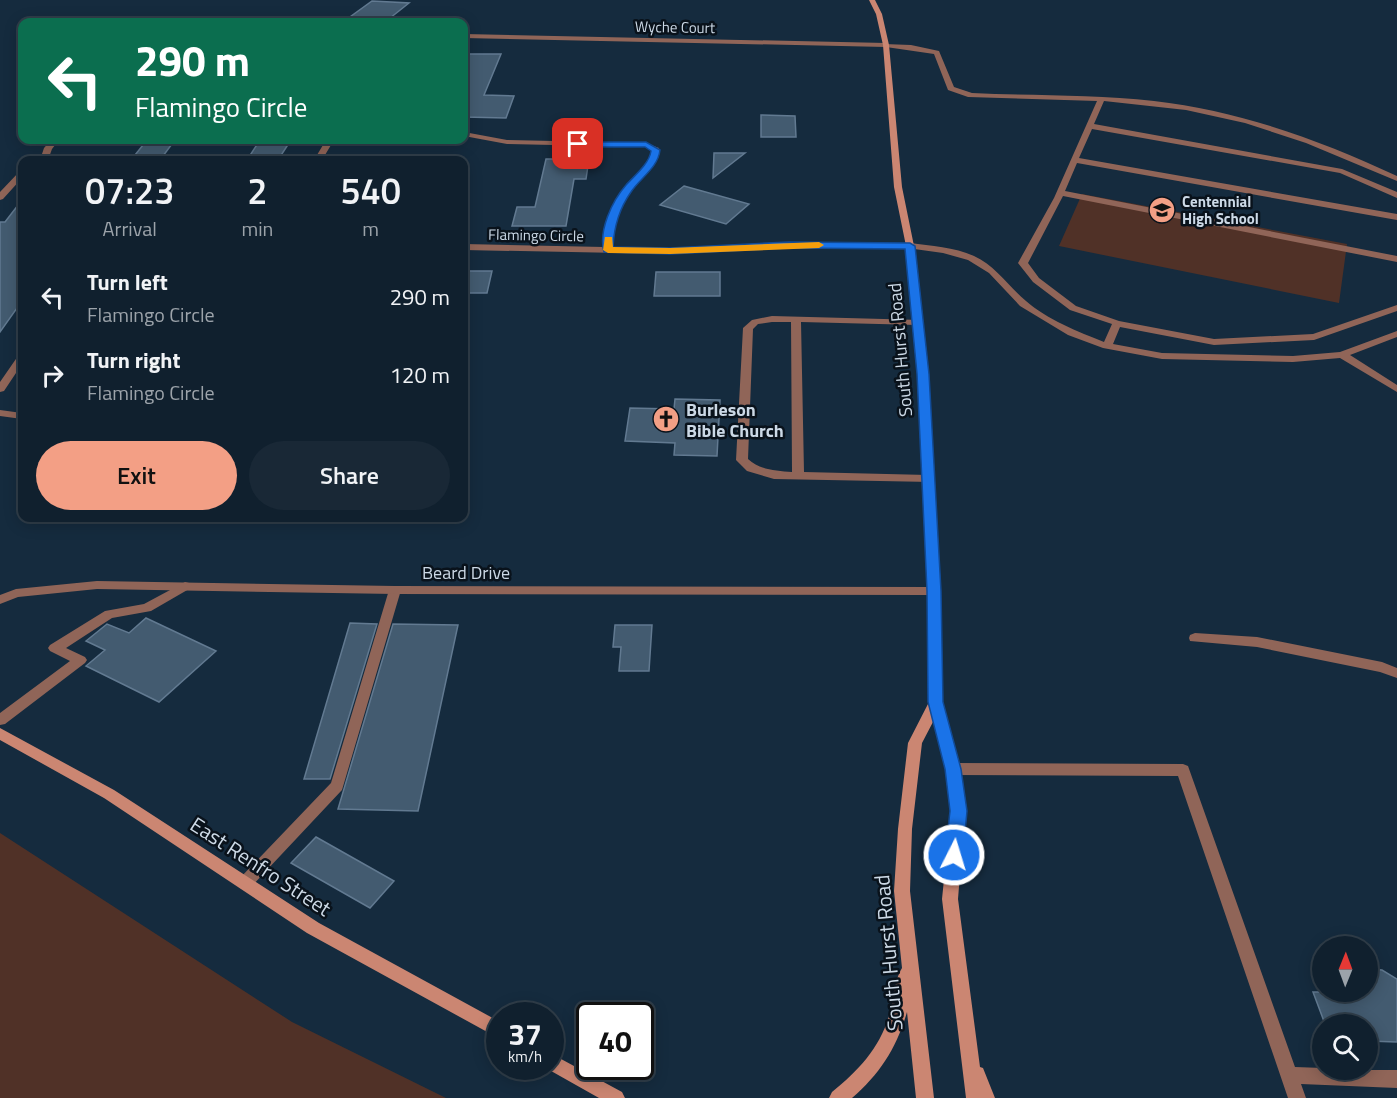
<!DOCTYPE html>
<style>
body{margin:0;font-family:"Titillium Web",sans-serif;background:#192836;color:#f1f3f6;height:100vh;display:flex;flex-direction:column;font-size:22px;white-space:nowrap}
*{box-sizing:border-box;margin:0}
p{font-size:20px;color:#9ca3aa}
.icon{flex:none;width:33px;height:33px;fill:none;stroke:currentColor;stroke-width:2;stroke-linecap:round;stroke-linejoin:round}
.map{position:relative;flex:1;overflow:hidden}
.drawer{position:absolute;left:18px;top:156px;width:450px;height:366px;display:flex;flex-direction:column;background:#10202e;border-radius:12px;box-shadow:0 3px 15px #0003,0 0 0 2px #303e4a}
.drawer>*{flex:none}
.banner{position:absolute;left:18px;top:18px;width:450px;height:126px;border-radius:12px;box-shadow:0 3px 15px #0003,0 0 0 2px #303e4a;background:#0b6e4f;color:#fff;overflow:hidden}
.needle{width:39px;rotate:1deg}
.controls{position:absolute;left:1312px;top:936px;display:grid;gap:12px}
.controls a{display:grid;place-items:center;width:66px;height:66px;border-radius:50%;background:#10202e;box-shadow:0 3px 15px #0003,0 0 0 2px #303e4a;font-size:30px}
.speed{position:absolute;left:486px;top:1002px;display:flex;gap:12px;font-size:30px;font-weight:700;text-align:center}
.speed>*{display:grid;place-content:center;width:78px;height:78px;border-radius:50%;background:#10202e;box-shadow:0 3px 15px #0003,0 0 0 2px #303e4a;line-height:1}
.speed small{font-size:15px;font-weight:400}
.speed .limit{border:3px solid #111;border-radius:9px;background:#fff;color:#111}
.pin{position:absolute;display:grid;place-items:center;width:51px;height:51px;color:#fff;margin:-26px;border-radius:12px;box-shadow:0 3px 9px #0006}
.me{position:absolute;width:66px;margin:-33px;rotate:5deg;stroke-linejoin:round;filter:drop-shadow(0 0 4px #0008)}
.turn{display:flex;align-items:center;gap:21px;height:126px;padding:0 18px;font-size:27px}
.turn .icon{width:78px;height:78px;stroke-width:2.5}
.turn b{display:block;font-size:42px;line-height:51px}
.eta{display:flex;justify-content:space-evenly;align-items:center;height:102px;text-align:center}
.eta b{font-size:36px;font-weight:600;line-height:42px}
.button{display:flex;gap:12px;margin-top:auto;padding:12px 18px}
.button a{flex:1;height:69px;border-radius:36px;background:#f39f85;color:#111;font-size:24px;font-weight:600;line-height:69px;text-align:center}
.button a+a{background:#192836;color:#f1f3f6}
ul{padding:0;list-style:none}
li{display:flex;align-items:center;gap:18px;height:78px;padding:0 18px}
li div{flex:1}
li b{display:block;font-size:22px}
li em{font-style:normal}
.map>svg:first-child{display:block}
.green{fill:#503127}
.building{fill:#435b70;stroke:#627a91;stroke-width:1.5}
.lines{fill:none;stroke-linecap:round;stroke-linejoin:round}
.lane{fill:#906558;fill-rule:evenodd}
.street{fill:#906558;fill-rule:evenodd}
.secondary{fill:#cb8672;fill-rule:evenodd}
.route{fill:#1a73e8;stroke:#114b97;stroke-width:1.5}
.slow{fill:#f59e0b}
.labels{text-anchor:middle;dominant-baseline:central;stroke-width:5;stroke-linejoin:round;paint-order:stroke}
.far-street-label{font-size:15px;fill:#ccd9e6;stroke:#09121b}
.far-poi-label{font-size:15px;font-weight:bold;fill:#ccd9e6;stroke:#09121b;text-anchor:start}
.street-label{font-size:18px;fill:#ccd9e6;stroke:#09121b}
.poi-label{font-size:18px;font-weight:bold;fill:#ccd9e6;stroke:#09121b;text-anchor:start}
.near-street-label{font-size:21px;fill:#ccd9e6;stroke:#09121b}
</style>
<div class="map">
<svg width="1397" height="1098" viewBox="0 0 1397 1098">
<rect width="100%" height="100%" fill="#152b3e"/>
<path class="green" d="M1082,194L1347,244L1339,303L1059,246Z
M0,833L292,1022L446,1098H0Z"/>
<path class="building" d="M372,1L409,3L385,22H343Z
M464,54H501L484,95L514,96L506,118L464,117Z
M761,115L795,116L796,137H761Z
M147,140H175L160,160H131Z
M260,140H291L278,160H247Z
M714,153H745L713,178Z
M546,159H589L586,179H574L566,226H512L517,207H535Z
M684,186L749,204L726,224L660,205Z
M22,200V301L0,332V222H5Z
M464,271H492L487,293H464Z
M656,272H720V296H654Z
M675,399L720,400L717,456L674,455L675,443L625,441L630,408L674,409Z
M146,618L216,651L159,702L86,666L105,650L86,641L107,624L129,633Z
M350,623L377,624L330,779H304Z
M393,624L458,625L418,811L338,809Z
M615,625H652L649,671H619L621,647H613Z
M316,837L394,881L370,908L291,863Z
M1368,969L1382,970L1397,979V1042L1368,1041V1024H1325L1313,992H1368Z"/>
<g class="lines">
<path class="lane" d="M884,44L911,45L939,51L954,87L972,93C1033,96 1094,94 1154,101C1240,111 1320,140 1397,176V181L1306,143L1245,123L1186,110L1104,101L1094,124L1342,169L1397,192V198L1340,173L1092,129L1079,158L1397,214V220L1077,163L1065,191L1397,256V262L1063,196L1028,263L1039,278L1076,306L1119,321L1214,339L1313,334L1397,305V311L1314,340L1214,345L1120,327L1113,344L1162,353L1293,356L1340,352L1397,331V337L1350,355L1397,385V392L1340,358L1293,362L1162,359L1103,348L1068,335L1020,306L989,273L968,260L943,253L907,248V244L910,243C931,246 954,247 974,256C996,266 1008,286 1026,301C1046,319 1079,332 1104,342L1112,324L1070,310L1033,282L1018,263L1054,198L1097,101L968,97L948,90L934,54L886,47L884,46Z
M51,140H59L52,149L48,160H40L44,148Z
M19,172H22V178L3,199L0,200V192Z
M772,316L921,320V324L918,325L801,322L804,472L928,475L932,476L934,479L932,482L774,479L747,471L736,460L743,328L752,320ZM772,322H791L792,472C776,471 760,470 748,459L753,329L758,324Z
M22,355V364L4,391L0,392V382L18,356Z
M0,410L22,413V419L0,416Z
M185,582L189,583L191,586L189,589L151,611L112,618L66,648L85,657L87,660L85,663L5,724L0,725V713L70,661L50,651L48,648L50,645L105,611L144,604Z
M395,586L401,590L342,790L250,888L245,890L240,888L237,883L240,878L331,783L389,590Z
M1195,633L1257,637L1382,662L1397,668V678L1380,672L1257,647L1190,641L1189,638L1190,635Z
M953,763L1183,764L1188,766L1295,1067L1323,1068V1070H1397V1088L1301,1084L1306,1098H1288L1178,776L953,775L948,773L946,769L948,765Z"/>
<path class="street" d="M464,34L886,43L889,45L886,47L464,38Z
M464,132L507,140L646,143L659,148C661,167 638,179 629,194C618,210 614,228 613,247L671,248L789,242L910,243L914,246L910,249L789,248L671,254L464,250V244L604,247C605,225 612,202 626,185C636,174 648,166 652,151L645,147L507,144L464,136Z
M326,140H334L322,160H314Z
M97,581L395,586L934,587L940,591L934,595L395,594L97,589L18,597L0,604V595L16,589Z"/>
<path class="secondary" d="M869,0H875L882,14L889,45L902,187L914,246L928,374L940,591L943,702L960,769L965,811L958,899L980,1067L983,1068L995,1098H966L942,899L951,811L946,769L934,720L922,743L912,829L910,891L934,1098H916L907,1012C897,1047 880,1074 852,1098H829L832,1092C859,1070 880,1048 890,1013C894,999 894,980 902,968L894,891L898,829L908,743L929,702L928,591L918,374L906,246L894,187L883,45L876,14Z
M0,728L114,790L319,923L500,1022V1039L307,933L104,798L0,740Z
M550,1053L622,1092L625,1098H599L544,1067L550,1066Z"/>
</g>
<path class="route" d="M575,142H646L660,150C658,168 640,178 631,192C619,209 614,227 613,247L670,248L789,242L910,243L915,246L929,374L941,591L943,702L961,769L967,811L963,855L960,860L954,862L948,860L945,855L950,811L945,769L928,702L927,591L917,374L905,249L789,248L670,254L604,252C598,231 612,201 626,185C635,175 649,164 651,151L645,147H578L575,146Z"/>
<path class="slow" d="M605,237H612L613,247L670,248L819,242L824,245L819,248L670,254L608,253L603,250Z"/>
<defs>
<symbol id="school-disc" viewBox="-11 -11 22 22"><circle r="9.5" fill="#f39f85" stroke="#09121b"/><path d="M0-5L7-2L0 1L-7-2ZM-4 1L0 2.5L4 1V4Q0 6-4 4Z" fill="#111"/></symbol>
<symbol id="church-disc" viewBox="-11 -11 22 22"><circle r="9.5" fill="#f39f85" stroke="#09121b"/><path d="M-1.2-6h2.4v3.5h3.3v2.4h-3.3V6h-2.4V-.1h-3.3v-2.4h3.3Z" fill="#111"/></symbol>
</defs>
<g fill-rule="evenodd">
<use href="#school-disc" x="1147" y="195" width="30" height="30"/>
<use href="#church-disc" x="651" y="404" width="30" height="30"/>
</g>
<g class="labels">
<g class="far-street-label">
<text transform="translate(675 27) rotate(1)">Wyche Court</text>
<text transform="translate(536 235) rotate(1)">Flamingo Circle</text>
</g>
<g class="far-poi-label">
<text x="1182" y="201">Centennial<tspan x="1182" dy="17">High School</tspan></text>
</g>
<g class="street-label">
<text transform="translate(900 350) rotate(-95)">South Hurst Road</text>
<text x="466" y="572">Beard Drive</text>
</g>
<g class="poi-label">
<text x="686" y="409">Burleson<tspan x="686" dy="21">Bible Church</tspan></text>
</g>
<g class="near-street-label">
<text transform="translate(261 866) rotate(33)">East Renfro Street</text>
<text transform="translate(888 953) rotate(-95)">South Hurst Road</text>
</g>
</g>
</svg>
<div class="controls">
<a><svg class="needle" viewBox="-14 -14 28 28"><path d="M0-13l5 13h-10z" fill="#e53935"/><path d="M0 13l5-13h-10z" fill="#9ca3aa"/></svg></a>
<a><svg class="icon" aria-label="search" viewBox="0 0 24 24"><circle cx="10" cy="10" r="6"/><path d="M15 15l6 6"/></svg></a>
</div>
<div class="speed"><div>37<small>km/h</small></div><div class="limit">40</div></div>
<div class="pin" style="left:578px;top:144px;background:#d93025"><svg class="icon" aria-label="arrive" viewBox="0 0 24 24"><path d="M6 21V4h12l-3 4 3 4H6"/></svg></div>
<svg class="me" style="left:954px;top:855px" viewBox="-20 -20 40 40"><circle r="17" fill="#1a73e8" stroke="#fff" stroke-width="3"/><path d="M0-11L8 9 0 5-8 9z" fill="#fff"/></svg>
<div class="banner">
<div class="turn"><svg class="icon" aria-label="left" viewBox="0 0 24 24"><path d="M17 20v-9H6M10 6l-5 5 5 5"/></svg><div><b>290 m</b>Flamingo Circle</div></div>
</div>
<section class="drawer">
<div class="eta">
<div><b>07:23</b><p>Arrival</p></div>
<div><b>2</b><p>min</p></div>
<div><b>540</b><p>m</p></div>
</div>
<ul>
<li><svg class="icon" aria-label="left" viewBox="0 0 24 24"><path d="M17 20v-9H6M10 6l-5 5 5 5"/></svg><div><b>Turn left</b><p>Flamingo Circle</p></div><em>290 m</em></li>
<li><svg class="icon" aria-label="right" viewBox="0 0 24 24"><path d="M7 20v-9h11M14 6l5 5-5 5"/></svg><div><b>Turn right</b><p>Flamingo Circle</p></div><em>120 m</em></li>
</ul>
<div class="button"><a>Exit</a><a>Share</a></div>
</section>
</div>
